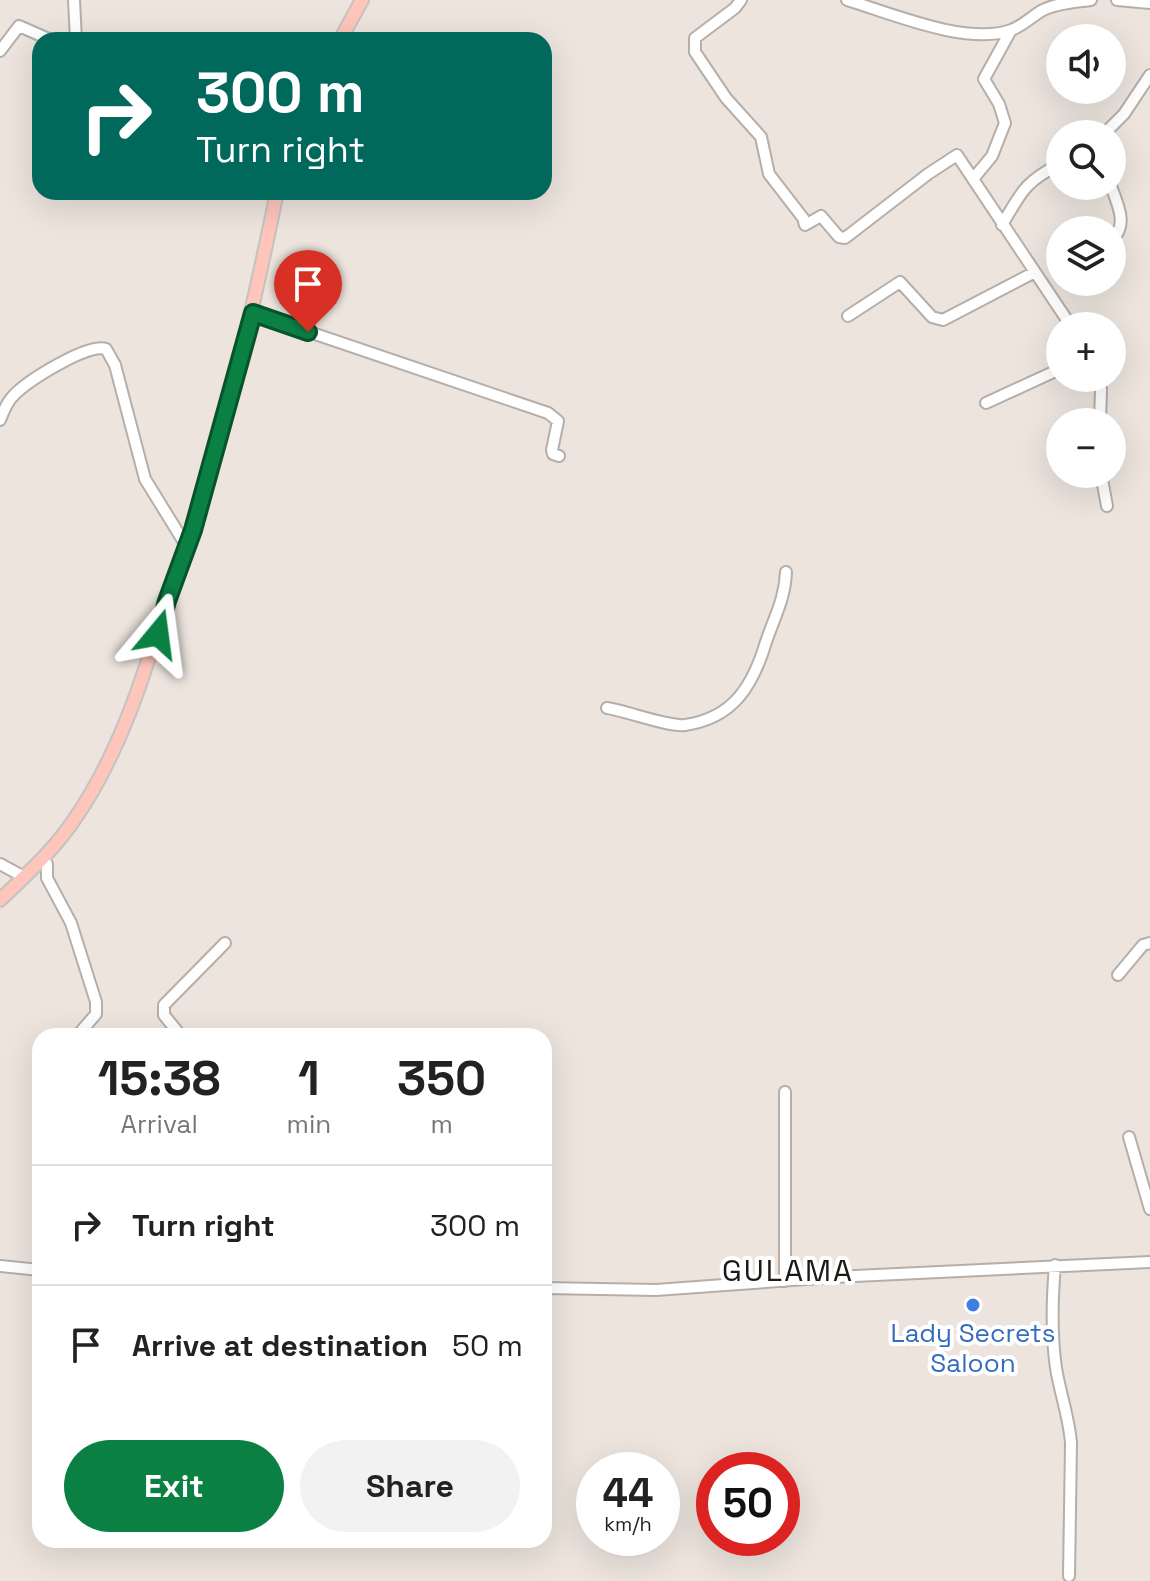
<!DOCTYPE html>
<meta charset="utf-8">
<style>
body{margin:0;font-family:"Space Grotesk",sans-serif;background:#f2f2f2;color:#222;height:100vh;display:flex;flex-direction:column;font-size:30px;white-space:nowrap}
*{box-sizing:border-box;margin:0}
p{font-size:26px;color:#767676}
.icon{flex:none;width:44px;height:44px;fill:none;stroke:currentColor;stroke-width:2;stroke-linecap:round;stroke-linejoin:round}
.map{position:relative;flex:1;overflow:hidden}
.side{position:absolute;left:32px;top:1028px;width:520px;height:520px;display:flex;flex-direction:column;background:#fff;border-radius:24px;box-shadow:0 8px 32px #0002}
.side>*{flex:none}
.guide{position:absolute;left:32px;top:32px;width:520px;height:168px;border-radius:24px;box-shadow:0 8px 32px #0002;background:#00695c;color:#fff;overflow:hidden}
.tools{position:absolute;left:1046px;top:24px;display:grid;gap:16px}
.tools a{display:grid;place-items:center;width:80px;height:80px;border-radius:50%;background:#fff;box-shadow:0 8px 32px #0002;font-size:40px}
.speed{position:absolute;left:576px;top:1452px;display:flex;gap:16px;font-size:40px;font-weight:700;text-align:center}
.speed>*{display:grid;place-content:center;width:104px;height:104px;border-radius:50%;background:#fff;box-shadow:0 8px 32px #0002;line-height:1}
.speed small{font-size:20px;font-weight:400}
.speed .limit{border:12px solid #d22;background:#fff;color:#111}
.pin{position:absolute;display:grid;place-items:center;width:68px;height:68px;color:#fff;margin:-82px -34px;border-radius:50% 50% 50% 0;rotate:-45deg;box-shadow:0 0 8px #0007}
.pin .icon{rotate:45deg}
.me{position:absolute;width:88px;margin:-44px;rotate:16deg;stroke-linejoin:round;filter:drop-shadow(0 0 6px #0008)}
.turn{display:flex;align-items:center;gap:28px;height:168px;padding:0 32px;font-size:36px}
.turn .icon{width:104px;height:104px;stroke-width:2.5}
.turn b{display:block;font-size:56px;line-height:68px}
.eta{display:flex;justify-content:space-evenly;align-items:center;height:136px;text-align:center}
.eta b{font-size:48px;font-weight:800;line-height:56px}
.cta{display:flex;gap:16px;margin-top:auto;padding:16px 32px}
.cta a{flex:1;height:92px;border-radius:48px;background:#0b8043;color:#fff;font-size:32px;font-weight:800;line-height:92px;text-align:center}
.cta a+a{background:#f2f2f2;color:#222}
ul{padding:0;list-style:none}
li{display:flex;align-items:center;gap:24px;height:120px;padding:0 32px;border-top:2px solid #e0e0e0}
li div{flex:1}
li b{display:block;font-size:30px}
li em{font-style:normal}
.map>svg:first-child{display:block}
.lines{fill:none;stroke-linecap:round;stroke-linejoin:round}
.minor-casing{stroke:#b6aea8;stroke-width:14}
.major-casing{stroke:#c4c3c2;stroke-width:16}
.minor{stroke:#fff;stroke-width:10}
.major{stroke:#fec5bb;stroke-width:12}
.route-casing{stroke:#07532c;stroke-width:20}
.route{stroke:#0b8043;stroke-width:14}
.shop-dot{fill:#3f7fe0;stroke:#fff;stroke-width:3}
.labels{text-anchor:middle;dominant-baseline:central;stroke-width:8;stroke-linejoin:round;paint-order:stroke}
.shop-label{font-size:26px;fill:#366cbe;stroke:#fff}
.quarter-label{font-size:30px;letter-spacing:2px;fill:#1b1815;stroke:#fff}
</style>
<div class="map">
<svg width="1150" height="1581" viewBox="0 0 1150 1581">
<rect width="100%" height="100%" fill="#ece4dd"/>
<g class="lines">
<defs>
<path id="minor" d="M74,0L76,40
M741,0L735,8L695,38V52L726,98L761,137L769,174L803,218L805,225L821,216L839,237L845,238L928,174L957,155L1071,326
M847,0C890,13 967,46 1011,30C1023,26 1032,16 1043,10C1057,3 1076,2 1091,0
M1117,0L1150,3
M0,51L19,26L51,40
M1104,134L1124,114L1150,75
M973,179L992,156L1005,123L999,104L984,79L1011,30
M1111,186C1117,204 1129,224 1112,240
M1002,225C1021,193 1024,182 1060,164
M253,313L548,413L558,421L552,450L553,454L559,456
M848,316L900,282L932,317L943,320L1035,272
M1098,378L1101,389L1100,422
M986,403L1060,369
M0,420C4,410 8,400 16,393C31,379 88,343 106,349L115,365L145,479L187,547
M1101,474L1107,506
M607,708C627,711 668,727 685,725C734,718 753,685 766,642C774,618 785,599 786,572
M0,864L24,877
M47,864V878L71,923L96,1002V1014L77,1036
M1118,975L1143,945L1150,943
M181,1036L164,1015V1005L225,943
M785,1092V1281
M1129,1137L1150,1209
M1055,1265C1052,1300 1051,1334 1056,1368C1060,1393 1069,1417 1071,1443L1069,1576
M0,1266L40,1270
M544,1288L656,1290L834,1277L1150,1262"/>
<path id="major" d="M340,40L362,0
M0,900C27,874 53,851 74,820C119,755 144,677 166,602C174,577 186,553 194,528C228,417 254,305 277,192"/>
</defs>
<use href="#minor" class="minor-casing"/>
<use href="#major" class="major-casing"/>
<use href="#minor" class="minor"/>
<use href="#major" class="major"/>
</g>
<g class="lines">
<defs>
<path id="route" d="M158,634L167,601L193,530L253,313L308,332"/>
</defs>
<use href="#route" class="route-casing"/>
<use href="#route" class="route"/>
</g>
<circle class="shop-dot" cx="973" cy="1305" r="8"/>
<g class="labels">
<g class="shop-label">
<text x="973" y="1333">Lady Secrets<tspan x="973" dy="30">Saloon</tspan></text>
</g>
<g class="quarter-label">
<text x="788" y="1270">GULAMA</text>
</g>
</g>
</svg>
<div class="tools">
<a><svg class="icon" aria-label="sound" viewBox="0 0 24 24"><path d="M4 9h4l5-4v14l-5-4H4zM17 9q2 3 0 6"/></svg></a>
<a><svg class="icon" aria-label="search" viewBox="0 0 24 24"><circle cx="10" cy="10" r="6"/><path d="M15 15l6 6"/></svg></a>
<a><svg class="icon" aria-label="layers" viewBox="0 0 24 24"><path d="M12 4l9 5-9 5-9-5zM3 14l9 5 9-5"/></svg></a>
<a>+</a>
<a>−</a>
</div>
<div class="speed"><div>44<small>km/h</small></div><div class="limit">50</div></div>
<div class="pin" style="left:308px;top:332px;background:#d93025"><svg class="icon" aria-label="arrive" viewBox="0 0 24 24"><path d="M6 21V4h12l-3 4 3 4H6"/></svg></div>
<svg class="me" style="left:158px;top:634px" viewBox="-20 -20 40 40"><path d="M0-17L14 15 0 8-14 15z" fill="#0b8043" stroke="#fff" stroke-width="4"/></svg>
<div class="guide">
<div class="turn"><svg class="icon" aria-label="right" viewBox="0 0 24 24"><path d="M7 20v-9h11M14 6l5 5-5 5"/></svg><div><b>300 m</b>Turn right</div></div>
</div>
<section class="side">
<div class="eta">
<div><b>15:38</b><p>Arrival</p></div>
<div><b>1</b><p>min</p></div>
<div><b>350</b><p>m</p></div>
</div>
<ul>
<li><svg class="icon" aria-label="right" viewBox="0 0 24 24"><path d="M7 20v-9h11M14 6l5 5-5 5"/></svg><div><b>Turn right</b></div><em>300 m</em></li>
<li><svg class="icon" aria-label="arrive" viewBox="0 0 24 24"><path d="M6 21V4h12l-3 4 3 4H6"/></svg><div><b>Arrive at destination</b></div><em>50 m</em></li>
</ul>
<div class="cta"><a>Exit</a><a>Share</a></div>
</section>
</div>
